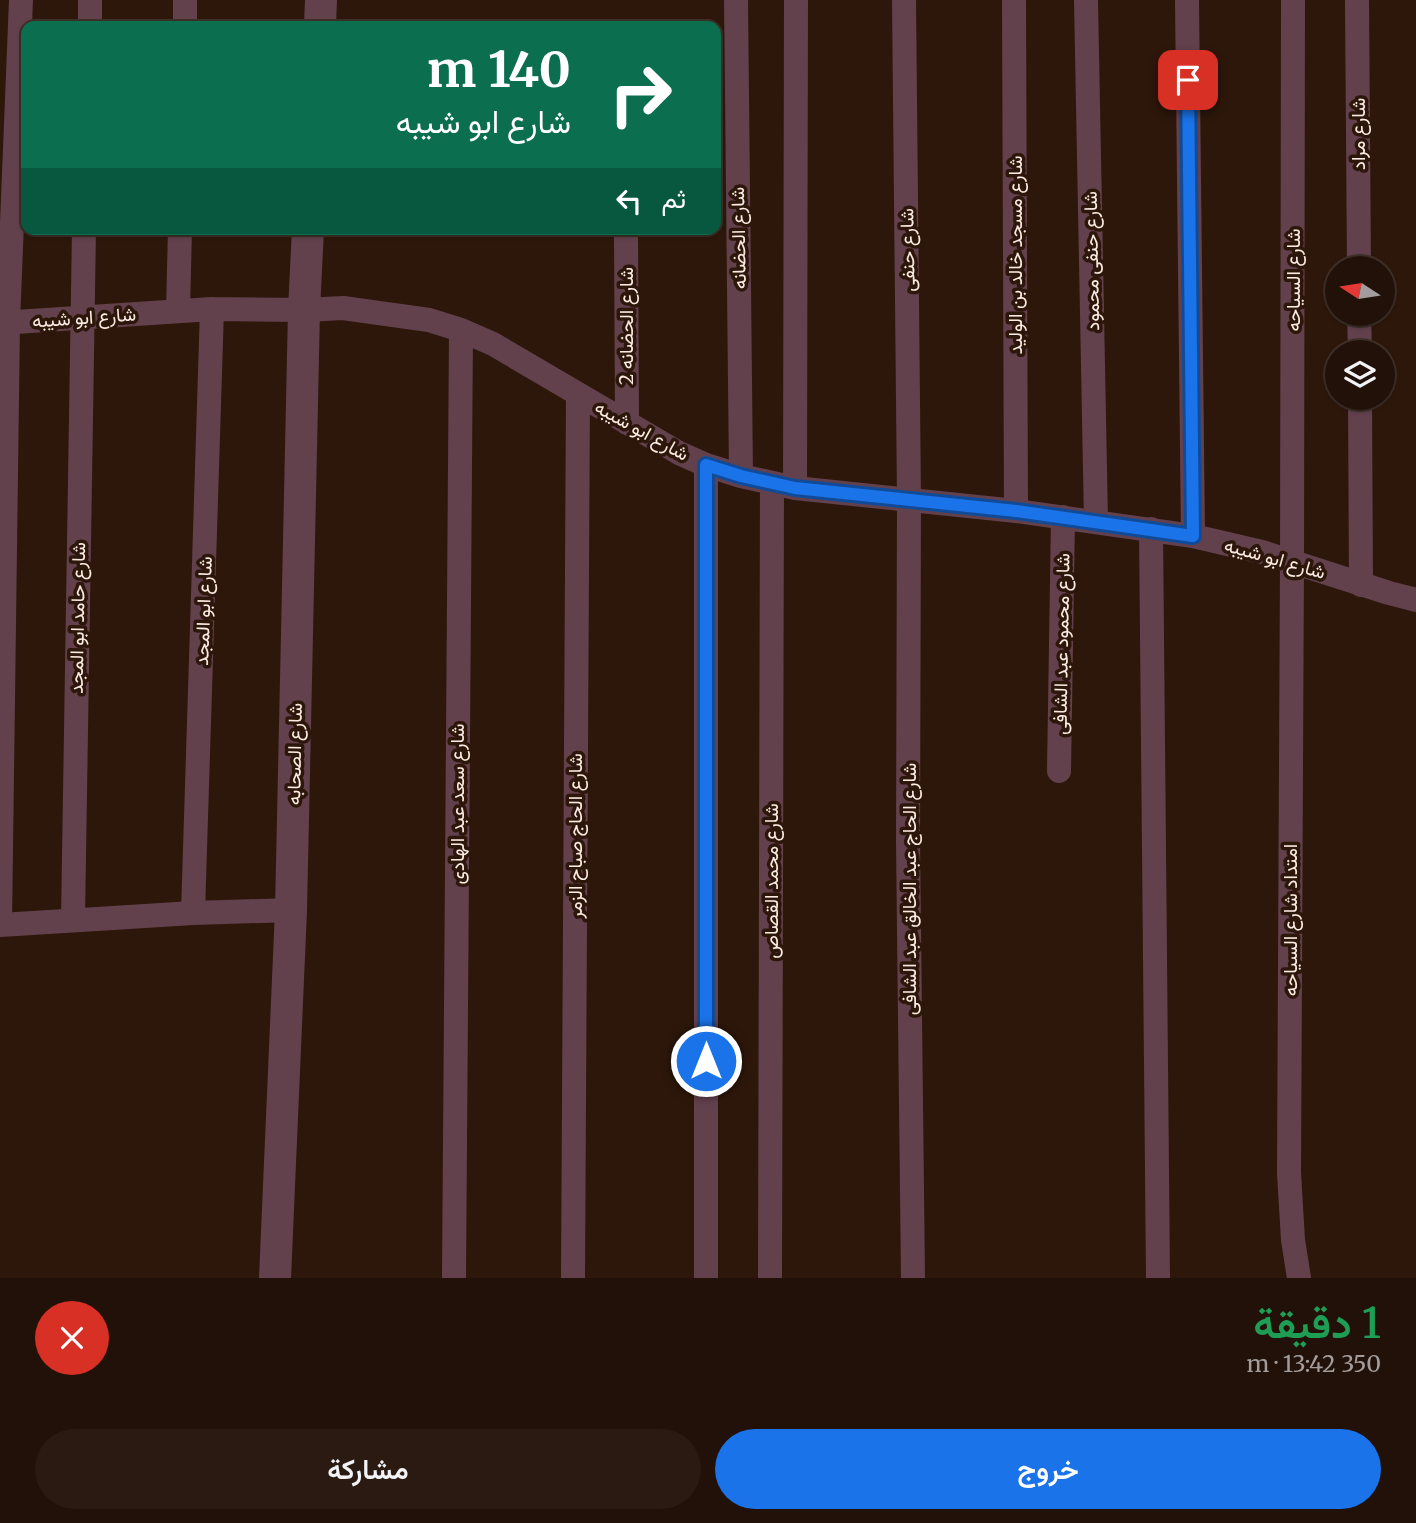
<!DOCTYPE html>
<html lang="ar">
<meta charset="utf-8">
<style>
body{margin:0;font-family:Merriweather,Vazirmatn,serif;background:#2a1a12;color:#f1f3f6;direction:rtl;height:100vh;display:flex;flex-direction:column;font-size:26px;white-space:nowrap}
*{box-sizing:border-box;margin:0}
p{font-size:23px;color:#a29d9c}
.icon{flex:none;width:38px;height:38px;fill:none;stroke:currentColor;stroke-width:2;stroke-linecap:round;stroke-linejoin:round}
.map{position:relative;height:1278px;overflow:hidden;direction:ltr}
.details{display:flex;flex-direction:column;background:#221108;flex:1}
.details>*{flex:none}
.guide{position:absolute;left:21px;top:21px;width:700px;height:214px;border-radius:14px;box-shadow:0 2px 5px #0004,0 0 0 2px #3f3129;direction:rtl;background:#0b6e4f;color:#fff;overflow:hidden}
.needle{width:46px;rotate:282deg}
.tools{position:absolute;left:1325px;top:256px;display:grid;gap:14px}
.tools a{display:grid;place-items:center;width:70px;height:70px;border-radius:50%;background:#221108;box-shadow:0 2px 5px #0004,0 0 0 2px #3f3129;font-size:35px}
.pin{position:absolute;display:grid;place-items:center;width:60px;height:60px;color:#fff;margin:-30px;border-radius:14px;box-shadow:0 4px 10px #0006}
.me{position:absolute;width:77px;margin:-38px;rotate:0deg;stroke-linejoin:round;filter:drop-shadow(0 0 5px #0008)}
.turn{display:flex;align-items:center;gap:24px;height:147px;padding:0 35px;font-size:32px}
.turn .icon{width:91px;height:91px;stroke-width:2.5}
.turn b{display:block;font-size:49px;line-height:60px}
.then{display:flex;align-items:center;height:66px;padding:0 35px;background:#0003;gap:14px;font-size:26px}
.round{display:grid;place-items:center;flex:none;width:74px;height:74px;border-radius:37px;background:#2a1a12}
.head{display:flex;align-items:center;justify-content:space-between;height:119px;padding:0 35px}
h1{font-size:42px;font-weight:600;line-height:52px;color:#1e9e55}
.action{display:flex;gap:14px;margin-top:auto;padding:14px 35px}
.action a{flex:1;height:80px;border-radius:42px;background:#1a73e8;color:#fff;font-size:28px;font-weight:600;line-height:80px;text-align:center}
.action a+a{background:#2a1a12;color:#f1f3f6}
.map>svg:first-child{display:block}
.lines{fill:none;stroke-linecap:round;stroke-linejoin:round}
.minor{stroke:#62414d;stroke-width:24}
.tertiary{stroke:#62414d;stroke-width:32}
.route-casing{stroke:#114b97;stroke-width:18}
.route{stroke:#1a73e8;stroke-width:12}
.labels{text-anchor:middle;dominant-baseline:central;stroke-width:7;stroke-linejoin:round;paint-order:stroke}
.street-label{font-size:19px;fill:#fbebe3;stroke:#2d170a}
</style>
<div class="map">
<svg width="1416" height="1278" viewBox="0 0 1416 1278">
<rect width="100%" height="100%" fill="#2d170a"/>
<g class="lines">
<path class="minor" d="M736,0L741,476
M904,0L909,500L908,842L913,1278
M1014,0L1016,511
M1086,0L1096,522
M1187,0L1193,536
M1293,0L1292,561L1289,1173L1293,1240L1299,1278
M1357,0L1359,268
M90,26V0
M185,26V0
M626,229L627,423
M178,311L180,229
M1359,313L1360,352
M0,323L212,309L304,310L343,308L429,320L461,330L493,344L679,453L706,465L741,476L795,488L1016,511L1193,536L1262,552L1389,593L1416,600
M1360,397L1361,585
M706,465V1278
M795,488L796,0
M1151,529L1158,1278
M1059,771L1063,517
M193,913L212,309
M73,919L84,229
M0,924L8,322L21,0
M0,925L193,913L291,910
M454,1278L461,330
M573,1278L578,394
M770,1278L772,484"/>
<path class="tertiary" d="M320,26L321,0
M275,1278L291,910L304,310L308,229"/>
</g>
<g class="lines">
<defs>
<path id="route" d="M706,1061V465L741,476L795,488L1016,511L1193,536L1188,80"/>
</defs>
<use href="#route" class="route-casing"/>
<use href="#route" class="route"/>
</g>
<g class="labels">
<g class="street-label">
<text transform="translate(1358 134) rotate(-90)">شارع مراد</text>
<text transform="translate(738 238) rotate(-91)">شارع الحضانه</text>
<text transform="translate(907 250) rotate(-91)">شارع حنفى</text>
<text transform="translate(1015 255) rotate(-90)">شارع مسجد خالد بن الوليد</text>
<text transform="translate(1091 261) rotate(-91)">شارع حنفى محمود</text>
<text transform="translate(1293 280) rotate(-90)">شارع السياحه</text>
<text transform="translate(84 317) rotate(-4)">شارع ابو شيبه</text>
<text transform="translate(626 326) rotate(-90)">شارع الحضانه 2</text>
<text transform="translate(642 430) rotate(29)">شارع ابو شيبه</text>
<text transform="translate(1275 558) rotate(16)">شارع ابو شيبه</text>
<text transform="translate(203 611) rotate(-88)">شارع ابو المجد</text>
<text transform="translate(77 618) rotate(-89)">شارع حامد ابو المجد</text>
<text transform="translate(1061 644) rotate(-89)">شارع محمود عبد الشافى</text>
<text transform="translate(294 754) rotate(-89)">شارع الصحابه</text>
<text transform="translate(457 804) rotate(-90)">شارع سعد عبد الهادى</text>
<text transform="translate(575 836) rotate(-90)">شارع الحاج صباح الزمر</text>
<text transform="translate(771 881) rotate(-90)">شارع محمد القصاص</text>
<text transform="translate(909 889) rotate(-90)">شارع الحاج عبد الخالق عبد الشافى</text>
<text transform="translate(1290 920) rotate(-90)">امتداد شارع السياحه</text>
</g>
</g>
</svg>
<div class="tools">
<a><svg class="needle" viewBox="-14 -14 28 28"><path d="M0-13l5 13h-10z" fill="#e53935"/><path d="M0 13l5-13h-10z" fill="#a29d9c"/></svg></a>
<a><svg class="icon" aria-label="layers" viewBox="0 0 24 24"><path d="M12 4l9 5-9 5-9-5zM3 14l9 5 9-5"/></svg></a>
</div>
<div class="pin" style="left:1188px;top:80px;background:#d93025"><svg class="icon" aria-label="arrive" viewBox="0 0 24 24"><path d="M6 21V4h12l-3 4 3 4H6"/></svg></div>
<svg class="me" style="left:706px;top:1061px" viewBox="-20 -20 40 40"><circle r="17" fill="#1a73e8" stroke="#fff" stroke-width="3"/><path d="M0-11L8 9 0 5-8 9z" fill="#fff"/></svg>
<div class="guide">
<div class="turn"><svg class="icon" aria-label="right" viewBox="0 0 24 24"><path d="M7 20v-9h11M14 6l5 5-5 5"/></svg><div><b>140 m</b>شارع ابو شيبه</div></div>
<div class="then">ثم<svg class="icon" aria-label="left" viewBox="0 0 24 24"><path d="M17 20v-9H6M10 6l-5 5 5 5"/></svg></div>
</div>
</div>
<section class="details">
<div class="head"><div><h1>1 دقيقة</h1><p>350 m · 13:42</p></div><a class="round" style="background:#d93025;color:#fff"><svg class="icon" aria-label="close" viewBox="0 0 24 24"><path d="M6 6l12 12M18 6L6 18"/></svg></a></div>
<div class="action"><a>خروج</a><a>مشاركة</a></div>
</section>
